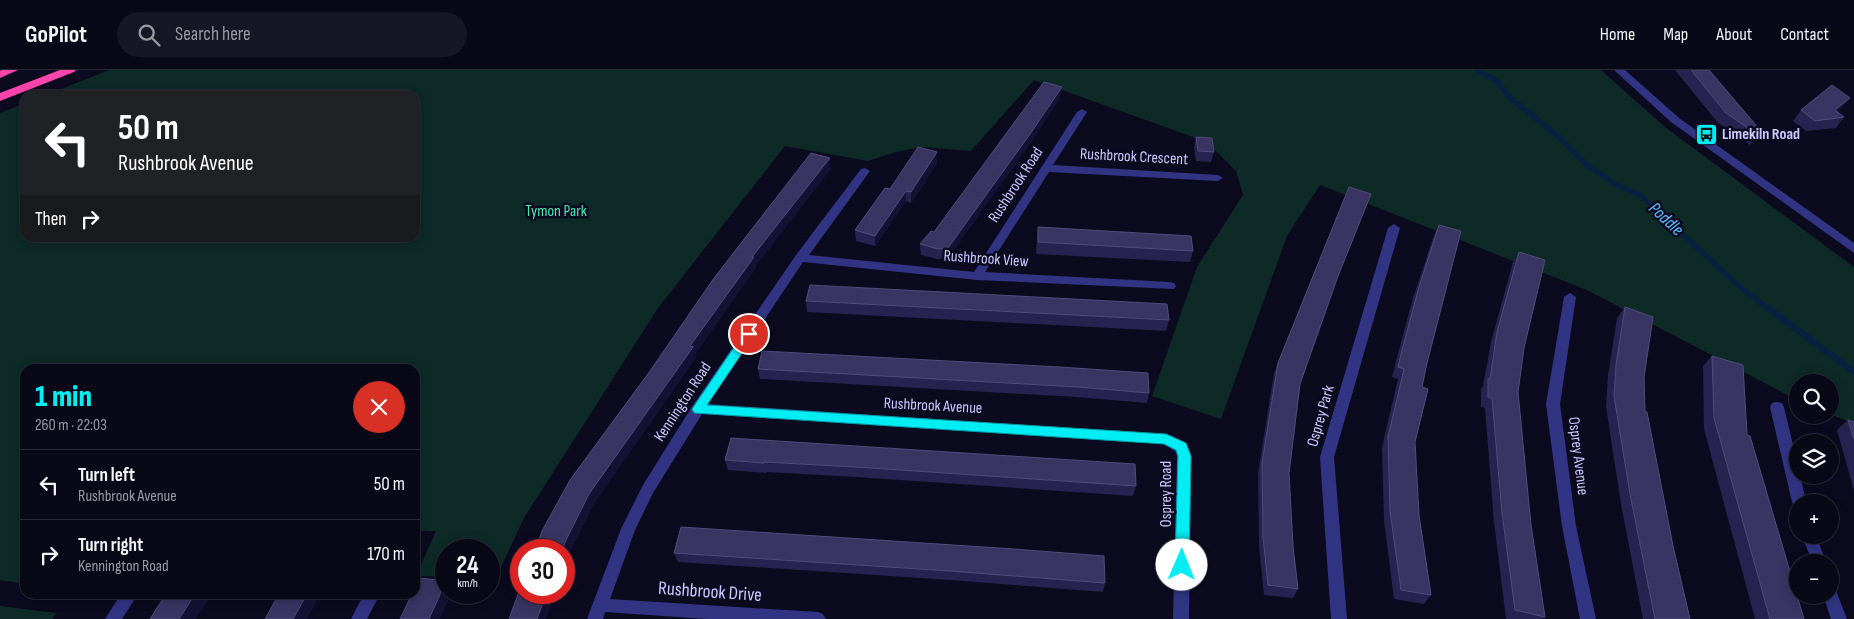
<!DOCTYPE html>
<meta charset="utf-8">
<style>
body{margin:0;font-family:"Sofia Sans Condensed",sans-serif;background:#171624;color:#f1f3f6;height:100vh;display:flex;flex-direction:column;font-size:19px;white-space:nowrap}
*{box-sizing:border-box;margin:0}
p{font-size:16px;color:#999aa1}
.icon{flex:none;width:28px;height:28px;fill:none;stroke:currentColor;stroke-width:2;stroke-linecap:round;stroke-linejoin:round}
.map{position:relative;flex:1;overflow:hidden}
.side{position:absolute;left:20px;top:294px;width:400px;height:235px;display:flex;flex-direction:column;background:#090817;border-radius:15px;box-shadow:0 2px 12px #0003,0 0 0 1px #292936}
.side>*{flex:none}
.guide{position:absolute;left:20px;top:20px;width:400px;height:152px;border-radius:15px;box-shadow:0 2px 12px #0003,0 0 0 1px #292936;background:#202124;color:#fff;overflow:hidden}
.controls{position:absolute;left:1789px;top:304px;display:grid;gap:10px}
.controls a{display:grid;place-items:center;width:50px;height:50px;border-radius:50%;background:#090817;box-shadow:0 2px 12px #0003,0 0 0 1px #292936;font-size:25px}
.speed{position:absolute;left:435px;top:469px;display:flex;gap:10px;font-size:25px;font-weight:700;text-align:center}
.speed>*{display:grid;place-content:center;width:65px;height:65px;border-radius:50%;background:#090817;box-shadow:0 2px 12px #0003,0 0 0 1px #292936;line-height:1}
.speed small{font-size:12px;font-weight:400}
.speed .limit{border:8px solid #d22;background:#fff;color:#111}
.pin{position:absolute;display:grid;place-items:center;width:42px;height:42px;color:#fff;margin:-21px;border:2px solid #fff;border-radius:50%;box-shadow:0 1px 5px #0007}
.me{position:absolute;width:55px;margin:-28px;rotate:1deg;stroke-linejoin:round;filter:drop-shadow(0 0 4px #0008)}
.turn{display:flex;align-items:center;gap:18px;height:105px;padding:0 15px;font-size:22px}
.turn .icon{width:65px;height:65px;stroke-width:2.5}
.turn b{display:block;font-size:35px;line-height:42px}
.then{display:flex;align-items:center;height:48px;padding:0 15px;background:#0003;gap:10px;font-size:19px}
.round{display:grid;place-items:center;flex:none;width:52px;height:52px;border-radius:26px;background:#171624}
.head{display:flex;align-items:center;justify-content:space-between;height:85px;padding:0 15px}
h1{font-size:30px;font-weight:800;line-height:38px;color:#00edf4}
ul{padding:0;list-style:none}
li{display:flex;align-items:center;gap:15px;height:70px;padding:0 15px;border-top:1px solid #292936}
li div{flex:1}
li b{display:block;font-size:19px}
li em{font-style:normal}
header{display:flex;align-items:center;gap:30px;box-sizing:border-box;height:70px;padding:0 25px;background:#090817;border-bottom:1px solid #292936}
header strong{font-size:24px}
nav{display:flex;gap:28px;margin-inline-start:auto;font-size:18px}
.search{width:350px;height:45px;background:#171624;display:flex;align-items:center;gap:12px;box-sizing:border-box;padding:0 18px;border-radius:28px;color:#999aa1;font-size:19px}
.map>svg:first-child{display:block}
.green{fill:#0d2a27}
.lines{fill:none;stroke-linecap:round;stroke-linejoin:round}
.stream-far1{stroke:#062142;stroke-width:5}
.stream{stroke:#062142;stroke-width:6}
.minor{fill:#313483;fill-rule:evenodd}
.highway{fill:#ff44ab;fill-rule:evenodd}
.wall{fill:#27224f}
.shaded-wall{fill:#151134}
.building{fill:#393462;stroke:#504b7b}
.route{fill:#00edf4;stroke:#009a9f}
.labels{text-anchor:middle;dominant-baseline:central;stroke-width:5;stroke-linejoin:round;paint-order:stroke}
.poi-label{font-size:16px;font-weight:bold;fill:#cbc9ff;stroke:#0c0a1f;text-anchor:start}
.street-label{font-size:16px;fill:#cbc9ff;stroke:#0c0a1f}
.park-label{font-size:16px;fill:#4ae9b6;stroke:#0c0a1f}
.water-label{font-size:18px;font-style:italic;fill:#57beff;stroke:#0c0a1f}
.near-street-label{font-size:19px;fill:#cbc9ff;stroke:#0c0a1f}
</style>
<header>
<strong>GoPilot</strong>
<div class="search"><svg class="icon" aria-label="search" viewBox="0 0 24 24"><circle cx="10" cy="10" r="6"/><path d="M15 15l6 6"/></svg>Search here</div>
<nav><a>Home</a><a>Map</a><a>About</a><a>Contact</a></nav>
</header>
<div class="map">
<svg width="1854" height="549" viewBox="0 0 1854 549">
<rect width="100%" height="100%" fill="#0c0a1f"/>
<path class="green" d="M109,0H1601L1665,57L1854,197V354L1830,344V312H1798L1797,330L1587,220L1320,115L1287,166L1221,349L1152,326L1197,197L1243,125L1236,101L1207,72L1034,10L971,81L922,77L896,82L868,91L785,76L658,238L524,448L496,508H489V480H446V507L416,506L436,461H415V299H25V514L0,510V43L25,33V168H415V25H46Z
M0,536L57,543L52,549H0Z"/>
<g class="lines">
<path class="stream-far1" d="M1477,0L1497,11L1508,26L1560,68L1587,95L1615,114L1640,125L1740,217L1773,242"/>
<path class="stream" d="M1772,241L1854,302"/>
<path class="minor" d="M1614,0H1625L1679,48L1854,173V183L1671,52Z
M1082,39L1087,42L1053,95L1218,105L1223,108L1218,111L1049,102L985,202L1170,212L1174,213L1176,216L1174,219L977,210L803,192L708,334L1170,365L1186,373L1191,386L1189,549H1173L1177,386L1175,381L1163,374L702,344L653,423L635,460L610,529L818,542L823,544L826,549H707L605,542L603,549H587L621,459L643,415L693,335L796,185L861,99L865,98L870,101L809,185L974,202L1077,42Z
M1394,154L1400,158L1334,387L1347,549H1331L1320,387L1388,158Z
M1570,223L1576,227L1560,334L1576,456L1596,549H1580L1562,456L1546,334L1564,227Z
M1777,332L1782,333L1784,337L1798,396V405H1800L1806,432H1798V438L1794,436L1792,432L1770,337L1772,333Z
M1802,465H1816L1826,492H1812Z
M1830,516L1835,518L1847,549H1831L1823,525H1830Z
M121,524H138L122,549H105Z
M364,524H380L367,549H351Z"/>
<path class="highway" d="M2,0H18L0,8V1Z
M60,0H76L74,2L0,31V23Z"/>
</g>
<path class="wall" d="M1675,0H1709L1761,61L1750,75L1718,53Z
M1060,28L1029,75L947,189H937L921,185L920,174L934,162Z
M1850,28L1841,38L1837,42L1844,47L1836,58L1806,61L1793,51L1801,40Z
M1196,67L1214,82L1211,92L1196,91L1194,78Z
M937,82V93L911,133L906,131L875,176L856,171L855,160L890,119Z
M1349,117L1338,206L1300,314L1289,403L1293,476L1298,519L1293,528L1264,525L1259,476L1258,403L1274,303Z
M1439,155L1427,293L1422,317L1415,372L1419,445L1431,525L1424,534L1394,529L1384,450L1382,377L1398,309L1392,307L1395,295L1413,228L1434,165Z
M1038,157L1193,181L1190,192L1036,184Z
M1519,182L1524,278L1518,322L1531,455L1545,547L1543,549H1506L1494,452L1485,338L1481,337V319L1483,316L1491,272L1513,192Z
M806,231L1169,250L1166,261L1091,257L807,242Z
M1625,237L1644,307L1645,342L1673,476L1690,549H1643L1621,434L1606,337L1608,305L1617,248Z
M762,281L1149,323L1147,333L1076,327L760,309L758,299Z
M1712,286L1747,365L1804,549H1755L1704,359L1703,296Z
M1848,350L1854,352V421L1837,360Z
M731,368L1136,416L1133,426L856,407L767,402L766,403L728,400L725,390Z
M681,457L1105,513L1103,522L950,510L678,492L674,483Z"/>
<path class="shaded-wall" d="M1062,17L1060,28L1029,75L947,189L948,178Z
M1850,28L1841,38L1826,50L1835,40Z
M937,82V93L911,133V122Z
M830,88L831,99L756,196V198L695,285L696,288L594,434L572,478L564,500V480H562L567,468L589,424L752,187Z
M906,121V131L875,176V166Z
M446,511V522H452L440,549H429Z
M547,522H556L546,549H537Z
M195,524H212L196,549H179Z
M307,524H321L307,549H293Z"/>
<path class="building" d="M1691,0H1709L1761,61L1758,65L1726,43Z
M1044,12L1062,17L1030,64L948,178L938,179L920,174L931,161L934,162Z
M1832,15L1850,28L1835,40L1844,47L1815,51L1801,40Z
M1196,67L1212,68L1214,82L1198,81Z
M918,77L937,82L911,122L906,121L875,166L855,160L885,118L890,119Z
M811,83L830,88L752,187H754L690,276L693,277L589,424L567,468L562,480H535L542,461L570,410L650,301L714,208Z
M1349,117L1371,124L1338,206L1300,314L1289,403L1293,476L1298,519L1268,515L1263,467L1262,393L1278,293Z
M1439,155L1461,161L1427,293L1422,317L1428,319L1415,372L1419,445L1431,525L1401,520L1390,441L1388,367L1404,299L1398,297L1401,284L1419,217Z
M1038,157L1191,166L1193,181L1038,172Z
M1519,182L1545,190L1524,278L1518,322L1531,455L1545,547L1515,540L1502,443L1492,328L1488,327V309H1490L1497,262Z
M810,215L1167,234L1169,250L806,231Z
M1625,237L1653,247L1644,307L1645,342H1647L1673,476L1690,549H1655L1630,424L1614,326L1616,295Z
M762,281L1060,297L1148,303L1149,323L1078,317L758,299Z
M1712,286L1743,295L1747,365L1750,366L1804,549H1770L1714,348Z
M1848,350L1854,352V369Z
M731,368L1135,394L1136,416L856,397L764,392V393L725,390Z
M681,457L1014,479L1104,486L1105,513L950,501L674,483Z
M420,508L446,511L429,549H400L412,524H415V519Z
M521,516V522H547L537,549H509Z
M166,524H195L179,549H150Z
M279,524H307L293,549H265Z"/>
<path class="route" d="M749,259L755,264L707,335L1166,364L1186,373L1191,386L1189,495L1187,499L1182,501L1177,499L1175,495L1178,386L1176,380L1164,374L694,343L692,339L694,336L745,261Z"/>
<defs>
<symbol id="bus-square" viewBox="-11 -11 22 22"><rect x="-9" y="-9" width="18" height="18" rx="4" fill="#00edf4" stroke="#0c0a1f"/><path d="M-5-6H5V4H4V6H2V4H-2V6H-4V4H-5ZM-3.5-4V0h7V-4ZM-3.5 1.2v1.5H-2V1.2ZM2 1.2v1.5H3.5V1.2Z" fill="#111"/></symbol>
</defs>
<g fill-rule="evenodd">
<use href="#bus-square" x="1694" y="52" width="25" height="25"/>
</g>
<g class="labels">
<g class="poi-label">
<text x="1722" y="64">Limekiln Road</text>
</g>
<g class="street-label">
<text transform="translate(1134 87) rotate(3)">Rushbrook Crescent</text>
<text transform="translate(1016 115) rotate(-57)">Rushbrook Road</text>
<text transform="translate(986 189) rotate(4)">Rushbrook View</text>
<text transform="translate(683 332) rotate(-57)">Kennington Road</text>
<text transform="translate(933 336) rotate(3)">Rushbrook Avenue</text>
<text transform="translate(1321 346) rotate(-74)">Osprey Park</text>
<text transform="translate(1578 386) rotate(83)">Osprey Avenue</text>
<text transform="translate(1166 424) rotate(-90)">Osprey Road</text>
</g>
<g class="park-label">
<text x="556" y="141">Tymon Park</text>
</g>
<g class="water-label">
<text transform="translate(1666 149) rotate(43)">Poddle</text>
</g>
<g class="near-street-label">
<text transform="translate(710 522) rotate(4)">Rushbrook Drive</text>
</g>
</g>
</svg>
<div class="controls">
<a><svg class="icon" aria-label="search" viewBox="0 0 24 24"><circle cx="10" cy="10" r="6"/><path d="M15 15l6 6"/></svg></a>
<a><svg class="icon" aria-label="layers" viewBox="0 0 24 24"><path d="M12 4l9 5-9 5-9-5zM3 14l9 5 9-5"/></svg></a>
<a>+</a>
<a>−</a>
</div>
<div class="speed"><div>24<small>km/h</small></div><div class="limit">30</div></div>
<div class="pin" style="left:749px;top:264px;background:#d93025"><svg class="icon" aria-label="arrive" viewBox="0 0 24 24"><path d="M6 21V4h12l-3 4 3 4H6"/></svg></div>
<svg class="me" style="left:1182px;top:495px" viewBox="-20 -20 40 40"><circle r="19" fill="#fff"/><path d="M0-13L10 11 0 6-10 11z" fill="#00edf4"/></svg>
<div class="guide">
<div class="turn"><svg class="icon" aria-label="left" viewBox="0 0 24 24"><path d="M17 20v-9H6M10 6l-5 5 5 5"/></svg><div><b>50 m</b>Rushbrook Avenue</div></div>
<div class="then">Then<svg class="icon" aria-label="right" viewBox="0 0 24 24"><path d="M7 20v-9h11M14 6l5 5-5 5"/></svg></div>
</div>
<section class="side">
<div class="head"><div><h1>1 min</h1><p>260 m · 22:03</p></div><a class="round" style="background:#d93025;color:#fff"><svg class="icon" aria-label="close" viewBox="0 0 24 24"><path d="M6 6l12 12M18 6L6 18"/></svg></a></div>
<ul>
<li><svg class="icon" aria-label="left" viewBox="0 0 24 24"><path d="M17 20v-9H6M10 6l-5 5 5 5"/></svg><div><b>Turn left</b><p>Rushbrook Avenue</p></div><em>50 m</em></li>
<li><svg class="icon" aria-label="right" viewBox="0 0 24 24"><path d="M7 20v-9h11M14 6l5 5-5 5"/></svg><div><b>Turn right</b><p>Kennington Road</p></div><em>170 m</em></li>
</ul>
</section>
</div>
